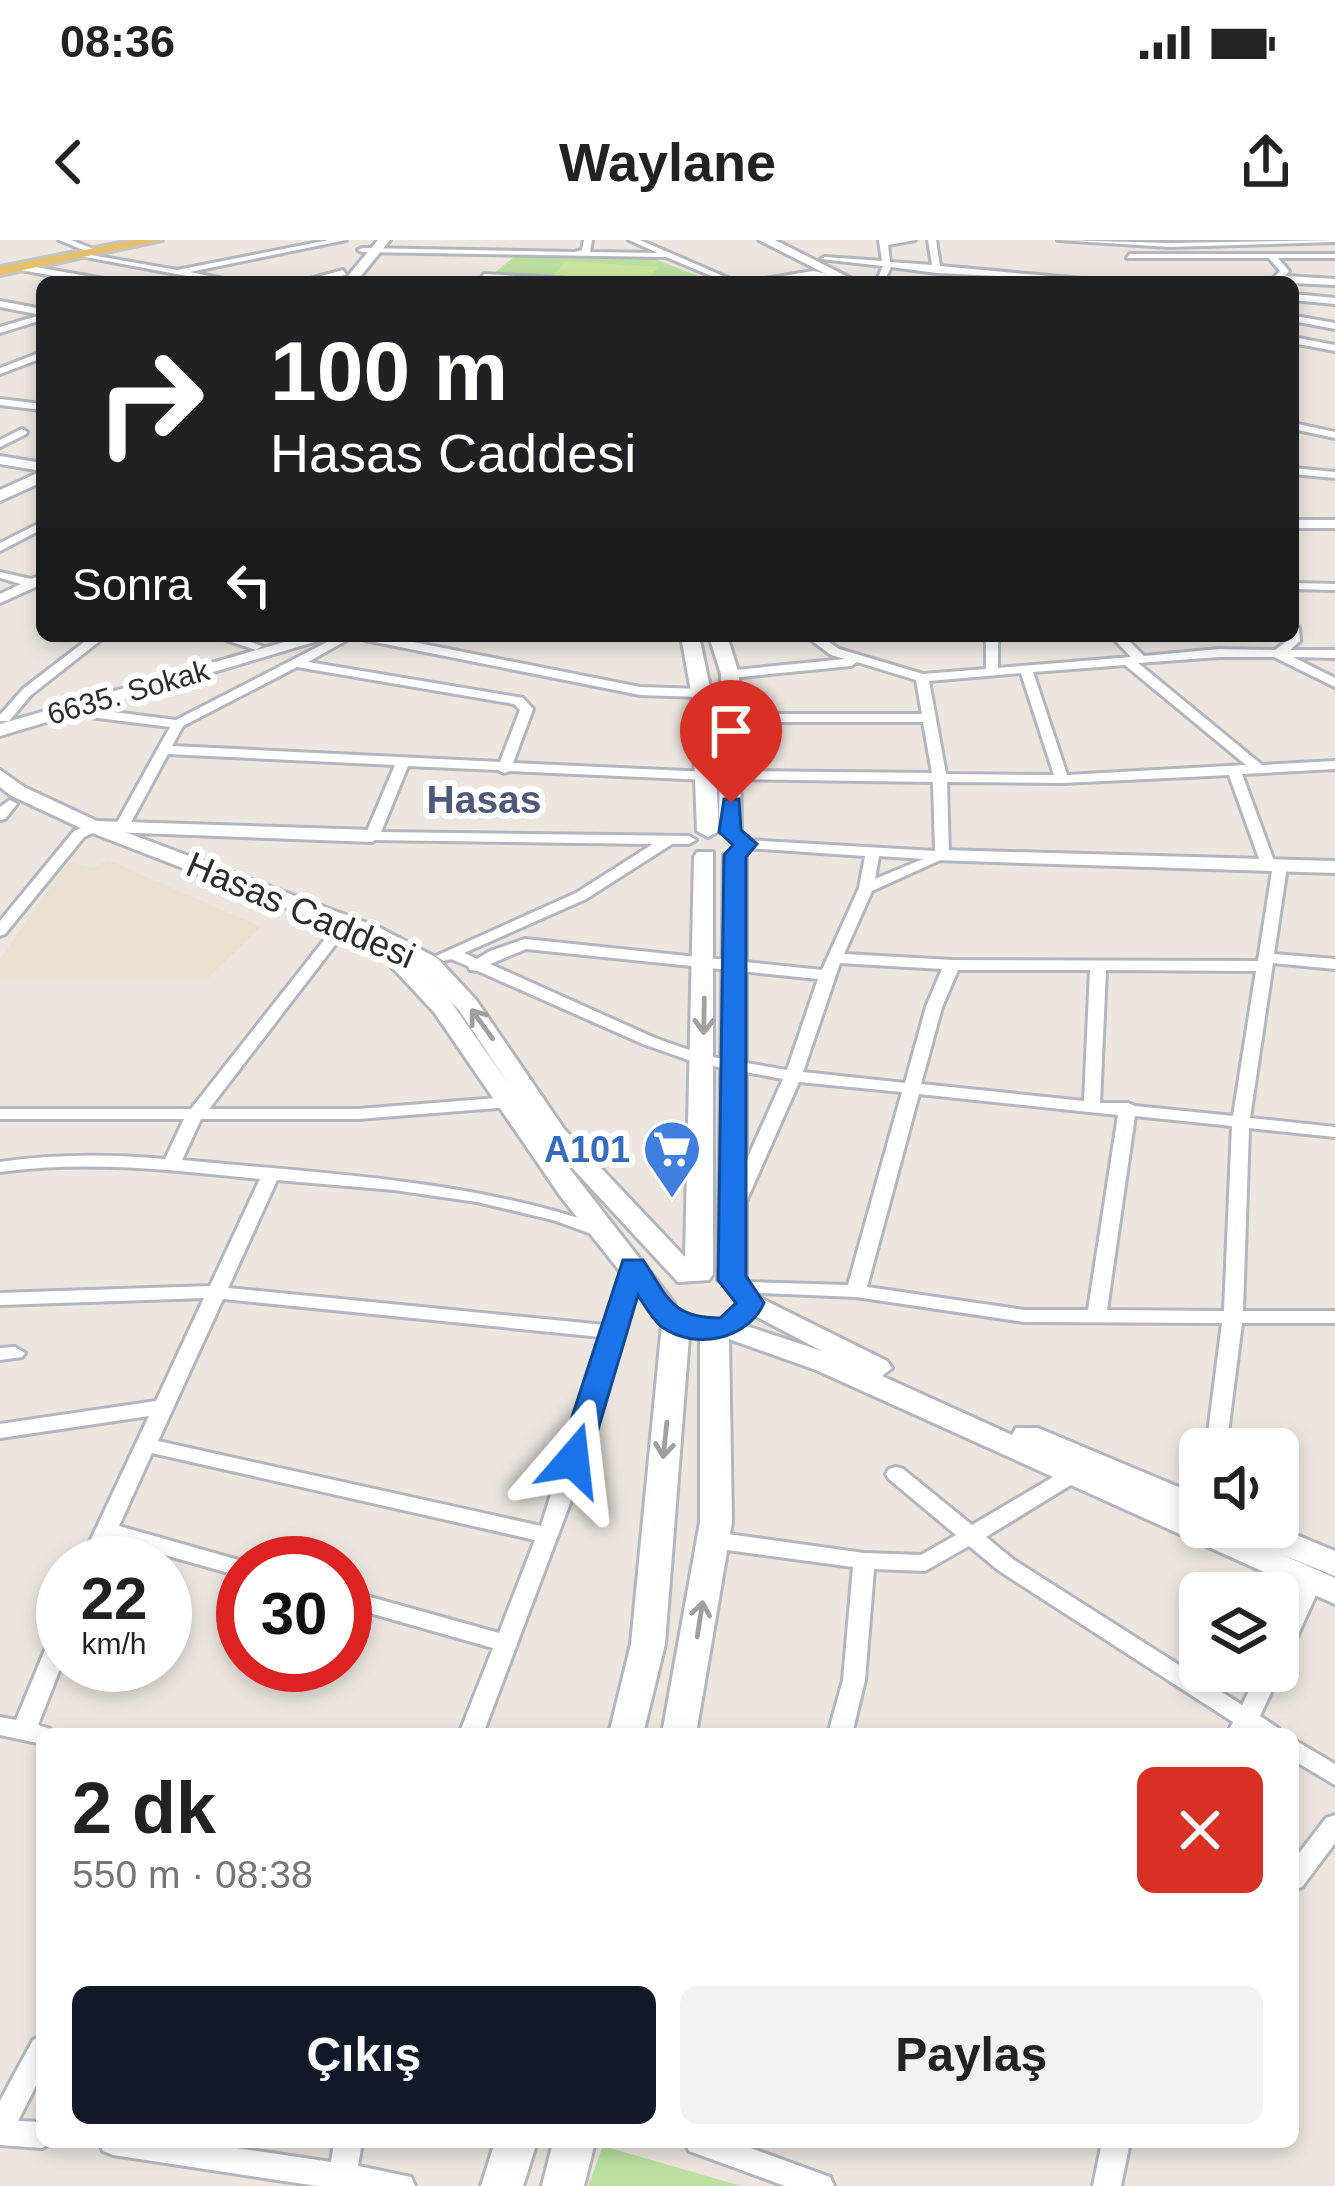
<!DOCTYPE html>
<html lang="tr">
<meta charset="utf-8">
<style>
body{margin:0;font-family:Helvetica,sans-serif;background:#f2f2f2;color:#222;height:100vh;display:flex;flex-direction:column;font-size:45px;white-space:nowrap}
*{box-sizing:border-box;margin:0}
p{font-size:39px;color:#767676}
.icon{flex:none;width:66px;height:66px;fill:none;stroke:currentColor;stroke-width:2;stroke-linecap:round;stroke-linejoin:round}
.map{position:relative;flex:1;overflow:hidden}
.details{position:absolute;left:36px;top:1488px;width:1263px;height:420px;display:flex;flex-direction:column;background:#fff;border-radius:18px;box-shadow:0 6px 18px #0003}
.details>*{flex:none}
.banner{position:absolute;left:36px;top:36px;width:1263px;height:366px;border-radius:18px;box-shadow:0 6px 18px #0003;background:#202124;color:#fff;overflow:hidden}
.controls{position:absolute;left:1179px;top:1188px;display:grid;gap:24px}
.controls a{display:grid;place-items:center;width:120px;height:120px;border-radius:18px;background:#fff;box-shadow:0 6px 18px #0003;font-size:60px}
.speed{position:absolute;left:36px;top:1296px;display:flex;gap:24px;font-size:60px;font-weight:700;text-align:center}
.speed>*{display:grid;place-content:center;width:156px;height:156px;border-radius:50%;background:#fff;box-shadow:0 6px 18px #0003;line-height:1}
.speed small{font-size:30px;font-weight:400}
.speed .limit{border:18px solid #d22;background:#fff;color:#111}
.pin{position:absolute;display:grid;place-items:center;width:102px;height:102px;color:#fff;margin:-123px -51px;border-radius:50% 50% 50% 0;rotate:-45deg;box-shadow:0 0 12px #0007}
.pin .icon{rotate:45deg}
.me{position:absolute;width:132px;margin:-66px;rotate:17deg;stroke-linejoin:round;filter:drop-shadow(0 0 9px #0008)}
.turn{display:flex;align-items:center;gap:42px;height:252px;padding:0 36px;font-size:54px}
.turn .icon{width:156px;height:156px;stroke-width:2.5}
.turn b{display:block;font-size:84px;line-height:102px}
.then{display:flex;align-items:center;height:114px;padding:0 36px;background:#0003;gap:24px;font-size:45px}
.round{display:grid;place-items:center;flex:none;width:126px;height:126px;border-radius:18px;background:#f2f2f2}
.overview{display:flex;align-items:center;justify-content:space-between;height:204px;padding:0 36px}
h1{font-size:72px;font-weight:600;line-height:90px}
.cta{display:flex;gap:24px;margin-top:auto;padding:24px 36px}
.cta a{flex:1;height:138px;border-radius:18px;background:#111827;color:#fff;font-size:48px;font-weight:600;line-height:138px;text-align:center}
.cta a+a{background:#f2f2f2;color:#222}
.status{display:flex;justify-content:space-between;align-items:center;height:84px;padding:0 60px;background:#fff;direction:ltr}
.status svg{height:33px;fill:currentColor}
header{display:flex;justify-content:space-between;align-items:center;height:156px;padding:0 36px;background:#fff;font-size:54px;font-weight:600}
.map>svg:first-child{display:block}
.education{fill:#ece1d0}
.green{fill:#badfa0}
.pitch{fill:#cce59d}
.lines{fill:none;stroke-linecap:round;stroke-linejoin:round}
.minor-casing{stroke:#b3b6be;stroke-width:6}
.tertiary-casing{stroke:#b3b6be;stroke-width:6}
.secondary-casing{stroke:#b3b6be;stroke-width:6}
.primary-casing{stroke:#c4c4c4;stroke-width:6}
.minor{fill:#fff;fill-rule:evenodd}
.tertiary{fill:#fff;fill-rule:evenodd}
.secondary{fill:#fff;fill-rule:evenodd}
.primary{fill:#e7c06a;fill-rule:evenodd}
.oneway{stroke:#a0a0a0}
.route{fill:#1a73e8;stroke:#114b97;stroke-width:3}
.labels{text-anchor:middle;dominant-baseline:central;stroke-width:12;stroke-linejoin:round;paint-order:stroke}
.far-street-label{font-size:30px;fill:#2c2c2c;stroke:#fff}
.street-label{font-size:36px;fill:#2c2c2c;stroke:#fff}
.shop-label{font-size:36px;font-weight:bold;fill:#366cbe;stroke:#fff;text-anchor:end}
.far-district-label{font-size:39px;font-weight:bold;fill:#4f5a7a;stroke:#fff}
</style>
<div class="status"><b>08:36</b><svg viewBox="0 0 49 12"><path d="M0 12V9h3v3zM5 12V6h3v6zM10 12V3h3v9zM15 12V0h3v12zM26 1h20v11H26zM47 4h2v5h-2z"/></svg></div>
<header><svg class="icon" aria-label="back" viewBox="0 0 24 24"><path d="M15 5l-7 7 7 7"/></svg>Waylane<svg class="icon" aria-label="share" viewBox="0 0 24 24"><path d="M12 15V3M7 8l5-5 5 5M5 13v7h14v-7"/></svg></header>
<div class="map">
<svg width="1335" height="1946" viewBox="0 0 1335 1946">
<rect width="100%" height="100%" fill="#ece6df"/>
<path class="education" d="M108,620L261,687L207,739H0V719L68,622L93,628Z"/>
<path class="green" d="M515,16L652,18L713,42H596L493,34Z
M603,1906L741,1946H588Z"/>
<path class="pitch" d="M565,21L658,27L646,42L552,37Z"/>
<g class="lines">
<defs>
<path id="minor" d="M59,0H71L93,9L86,11Z
M329,0H346L190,32L238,42H219L75,15L79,13L177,30Z
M584,0H592L590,12L658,13L629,0H640L737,42H726L666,17L362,12L358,10L362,8L575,12L582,10Z
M879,0H915L888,5L890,22L932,25L928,0H936L940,26L1115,42L937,33L891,27L884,42H876L883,26L821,19L825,17L882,21Z
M1058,0L1170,3L1335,0V2L1170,7Z
M1130,14H1335V18H1278L1289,31L1285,36L1335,39V45L1270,42L1280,31L1269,18H1127Z
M18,24L104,39L108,42H89L15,29Z
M343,30L346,35L314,42H299Z
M813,31L850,38L846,41L813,37L747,42Z
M484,34L571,39L575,42L481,39Z
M1293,54L1335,58V64L1293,60Z
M0,61L42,69V80L0,93V87L41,75L0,67Z
M1295,76L1335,83V89L1293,81Z
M1293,97L1335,105V111L1293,103Z
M42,112V118L0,134V128Z
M0,159L42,164V170L0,165Z
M1293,183L1335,192V198L1293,189Z
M22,189L27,192L26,194L0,207V200Z
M1293,228L1335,232V238L1293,234Z
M42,282V289L0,311V303Z
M0,332L31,339L42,335V344L0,363V354L21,344L0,338Z
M1293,343L1335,344V350L1293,349Z
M1293,384L1299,388L1300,401L1290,410H1335V418L1293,417L1335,438V447L1274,417H1219L1138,423L1262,525L1335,521V529L1242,534L1275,624H1285L1287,627L1274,714L1335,719V729L1273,723L1250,878L1335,887V897L1249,888L1243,1071H1335V1083H1242L1226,1209H1206L1222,1083L1024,1082L856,1057L737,1052L735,1048L744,1042L848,1045L902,852L799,842L745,964L736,969L730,968L727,964L783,839L697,823L643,804L478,731L470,730L468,726L451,719L444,721L436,716L576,653L653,604L372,600L365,596L395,525L168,514L128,588L121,592L114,588L170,487L66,474L60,470L66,466L176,480L339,396H354L308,422L523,458L533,469L513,523L707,532L714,536L707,540L510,531L504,533L498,530L408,526L381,592L689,596L696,600L689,604H672L586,659L464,713L477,719L490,711L525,699L822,730L859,648L865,616L746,608L739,604L746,600L935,611L933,542L733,539L726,535L733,531L932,533L923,482H732L726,478L732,474H922L916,440L857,422L851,426L730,438L726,437V431L845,419L831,415L806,396H820L839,409L923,434L986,429V396H998V428L1131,417L1111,396H1124L1144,416L1219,409L1275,410L1288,400V396H1293ZM1125,425L1246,525L1067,535L1033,432ZM297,427L514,464L520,470L500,522L172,506L183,486ZM1021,433L1054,535L946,534L929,441ZM1229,535L1262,627L1272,631L1258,721L952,720L844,714L872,651L949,616L947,542L1062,543ZM879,616L923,619L875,639ZM526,709L818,739L787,830L706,816L655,798L490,724ZM840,723L942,729L926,767L905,843L803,832ZM958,730H1090L1084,861L921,844L942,767ZM1106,730L1256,731L1233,876L1135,866L1128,863H1100ZM919,854L1118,875L1088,1070H1024L867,1047ZM1135,876L1232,886L1224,1071L1107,1070Z
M92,396H106L31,455L9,481H0V475L23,449Z
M214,396H234L262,406L256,410Z
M359,396H383L640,447L701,449L707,453L701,457L640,455L365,400Z
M10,560L17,564L5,579L0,580V567Z
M94,583L99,584V590L84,597L5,694L0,696V681L74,591Z
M337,688L342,690V696L209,869H358L511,857L519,862L511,867L358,879H201L182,920C325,934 469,939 606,987L609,991L600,997L553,980L477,962L394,950L277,940L228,1048L605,1085L624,1026L633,1020L642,1026L570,1263L483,1494H459L493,1408L345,1366V1350L499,1393L535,1300L152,1213L119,1286L249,1323H243V1337L112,1300L102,1323H80L149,1176L0,1198V1184L156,1161L204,1058L0,1065V1053L210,1046L260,939C173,930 87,920 0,932V922C55,914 109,914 165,919L184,879H0V869H191L332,690ZM223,1059L601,1097L541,1286L158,1201Z
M15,1107L25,1113L22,1117L0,1120V1108Z
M896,1227L903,1229L972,1285L1065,1230H1079L1082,1235L1079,1240L986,1297L1014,1320L1242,1465L1259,1431H1278V1425L1281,1431L1260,1476L1278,1488L1282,1494H1227L1233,1482L998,1330L969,1306L925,1331L874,1329L865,1440L852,1494H828L843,1440L853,1327L713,1308L705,1305L702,1300L705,1295L713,1292L864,1313L921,1315L956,1295L889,1239L886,1234L889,1229Z
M1311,1334L1319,1336L1322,1342L1289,1414L1286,1420L1278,1422V1390L1303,1336Z
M63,1385V1421L38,1485L50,1489L53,1494H42V1504L0,1495V1477L16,1480L52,1393L55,1387Z
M1293,1499L1335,1524V1545L1293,1520Z
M1335,1575V1603L1302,1647L1293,1650V1621L1326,1578Z
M42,1796V1834L18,1881L42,1882V1902H53L42,1908L0,1905V1861L33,1800Z
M99,1902H196L331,1922L334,1902H362L358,1926L411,1937L415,1946H317L113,1915L103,1911Z
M685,1902H734L830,1937L834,1946H785L689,1911Z
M1102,1902H1130L1121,1946H1093Z"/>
<path id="tertiary" d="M0,216L42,223V231L0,224Z
M1293,280H1335V288H1293Z
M94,581L372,590L381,596L372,602L87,591V583Z
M942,610L1335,621V633L935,620V612Z"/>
<path id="secondary" d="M378,0H390L356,42H343Z
M759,0H775L858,42H842Z
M42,231V242L0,261V250Z
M305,396H334L0,496V484Z
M681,396H699L712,457L719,591L708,597L697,591L692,457Z
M709,396H727L739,434L741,591L730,597L719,591L721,434Z
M0,530L24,547L101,583L380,688L437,718L476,760L564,889L685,1017L694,617L697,612H713V1034L709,1040L678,1042L552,906L674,1063L660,1072L650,1069L561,957L434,772L390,725L386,720L394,714L364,698L87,591L10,555L0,547ZM416,726L459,770L510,846L451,762Z
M735,609L746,615V1040L732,1049L718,1040L724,615Z
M750,1053L887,1121L892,1128L882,1136L1012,1195L1016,1188H1038L1200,1256V1287H1220L1234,1293L1230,1287H1277L1335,1311V1336L1283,1315L1335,1338V1364L816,1130L729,1099L732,1282L696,1494H662L700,1282V1090L704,1083L725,1079L822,1111L740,1068L736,1062Z
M676,1075L690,1084L665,1404L643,1494H609L631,1404L662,1084Z
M495,1902H537L523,1946H481Z
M553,1902H595L584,1946H542Z"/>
<path id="primary" d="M135,0H162L0,35V27Z"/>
</defs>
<use href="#minor" class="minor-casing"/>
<use href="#tertiary" class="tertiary-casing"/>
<use href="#secondary" class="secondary-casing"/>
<use href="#primary" class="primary-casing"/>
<use href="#minor" class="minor"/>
<use href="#tertiary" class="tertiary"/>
<use href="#secondary" class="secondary"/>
<use href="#primary" class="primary"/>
</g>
<defs><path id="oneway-shaft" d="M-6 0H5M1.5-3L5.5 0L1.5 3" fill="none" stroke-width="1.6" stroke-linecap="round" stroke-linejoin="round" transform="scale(3)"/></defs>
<g class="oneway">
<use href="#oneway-shaft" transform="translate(704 776) rotate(91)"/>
<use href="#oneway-shaft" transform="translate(482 784) rotate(-126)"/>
<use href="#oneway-shaft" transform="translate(665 1200) rotate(96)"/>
<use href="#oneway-shaft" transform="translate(700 1379) rotate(-81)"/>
</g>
<path class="route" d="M724,559H739L741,590L757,604L746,617V1036L764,1063C748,1099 696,1111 662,1087C652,1079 645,1066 638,1055L589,1220L573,1231L558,1220L623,1020H643C668,1057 671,1078 720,1078L736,1063L718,1040L724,615L733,605L719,592Z"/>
<defs>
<symbol id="supermarket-pin" viewBox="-11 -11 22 30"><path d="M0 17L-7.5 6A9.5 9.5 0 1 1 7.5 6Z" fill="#3f7fe0" stroke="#fff"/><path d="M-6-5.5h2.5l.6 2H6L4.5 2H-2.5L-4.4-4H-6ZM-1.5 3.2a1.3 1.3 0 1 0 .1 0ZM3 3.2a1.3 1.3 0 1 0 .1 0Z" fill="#fff"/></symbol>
</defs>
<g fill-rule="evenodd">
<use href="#supermarket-pin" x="639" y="876" width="66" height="90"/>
</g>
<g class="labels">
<g class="far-street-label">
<text transform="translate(128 452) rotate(-16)">6635. Sokak</text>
</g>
<g class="street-label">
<text transform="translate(301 670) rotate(23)">Hasas Caddesi</text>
</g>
<g class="shop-label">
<text x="630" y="909">A101</text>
</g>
<g class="far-district-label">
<text x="484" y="559">Hasas</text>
</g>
</g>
</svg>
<div class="controls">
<a><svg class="icon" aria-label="sound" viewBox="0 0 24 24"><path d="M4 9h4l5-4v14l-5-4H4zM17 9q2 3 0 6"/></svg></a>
<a><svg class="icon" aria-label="layers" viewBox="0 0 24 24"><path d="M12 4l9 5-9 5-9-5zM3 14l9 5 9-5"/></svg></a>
</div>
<div class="speed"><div>22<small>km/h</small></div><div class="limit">30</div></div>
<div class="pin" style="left:731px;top:563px;background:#d93025"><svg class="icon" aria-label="arrive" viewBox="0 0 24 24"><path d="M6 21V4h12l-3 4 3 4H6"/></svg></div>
<svg class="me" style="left:573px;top:1220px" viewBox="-20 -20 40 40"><path d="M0-17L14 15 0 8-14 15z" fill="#1a73e8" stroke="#fff" stroke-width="4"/></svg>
<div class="banner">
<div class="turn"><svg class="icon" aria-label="right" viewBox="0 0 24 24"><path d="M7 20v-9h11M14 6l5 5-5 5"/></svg><div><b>100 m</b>Hasas Caddesi</div></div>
<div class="then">Sonra<svg class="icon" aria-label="left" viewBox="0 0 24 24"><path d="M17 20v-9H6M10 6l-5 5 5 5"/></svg></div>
</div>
<section class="details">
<div class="overview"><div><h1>2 dk</h1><p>550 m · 08:38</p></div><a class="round" style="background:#d93025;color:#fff"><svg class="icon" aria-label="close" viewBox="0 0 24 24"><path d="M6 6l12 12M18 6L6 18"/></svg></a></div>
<div class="cta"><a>Çıkış</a><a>Paylaş</a></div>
</section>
</div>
